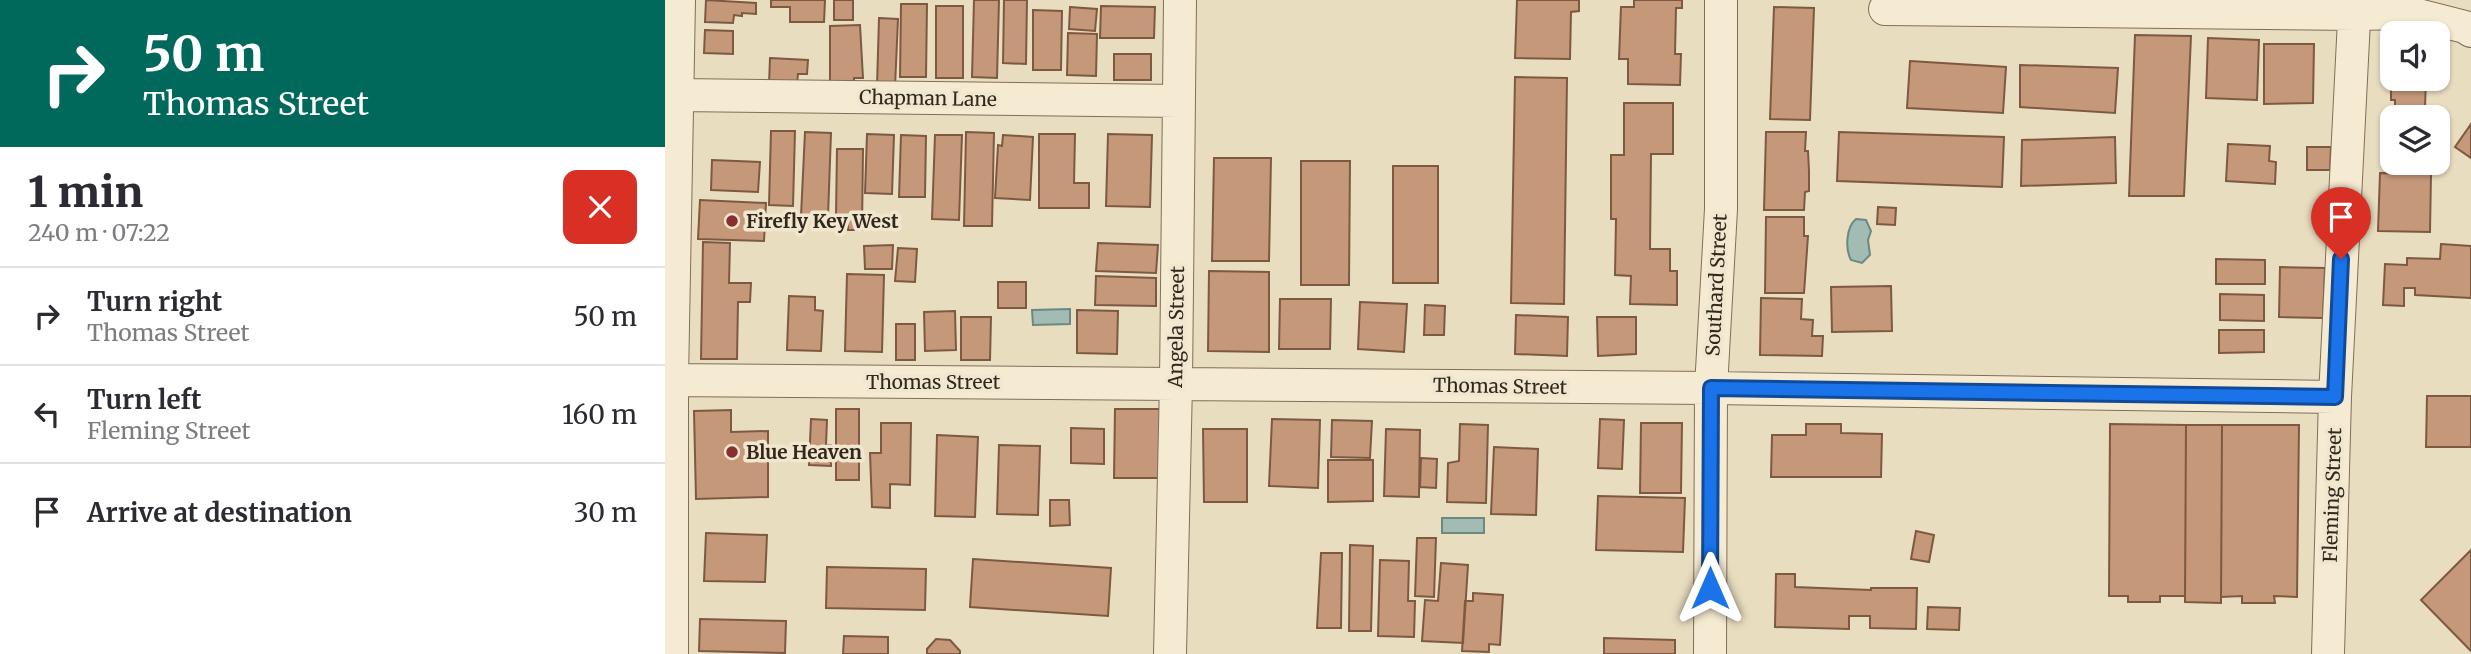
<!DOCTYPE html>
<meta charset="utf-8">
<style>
body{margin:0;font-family:Merriweather,serif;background:#f7f7f7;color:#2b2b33;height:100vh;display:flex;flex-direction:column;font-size:26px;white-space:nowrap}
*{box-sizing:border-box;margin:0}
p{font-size:23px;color:#7c7c81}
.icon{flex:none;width:38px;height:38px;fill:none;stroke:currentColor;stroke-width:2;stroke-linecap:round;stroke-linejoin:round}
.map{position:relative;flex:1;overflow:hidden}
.drawer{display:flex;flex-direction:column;background:#fff;width:665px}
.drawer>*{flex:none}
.hud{background:#00695c;color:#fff;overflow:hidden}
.tools{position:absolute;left:1715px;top:21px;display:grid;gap:14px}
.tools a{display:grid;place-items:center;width:70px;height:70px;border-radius:14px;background:#fff;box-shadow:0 2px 5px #0004;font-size:35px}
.pin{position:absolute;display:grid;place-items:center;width:60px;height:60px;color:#fff;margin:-72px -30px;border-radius:50% 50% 50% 0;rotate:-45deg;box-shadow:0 0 7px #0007}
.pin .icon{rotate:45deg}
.me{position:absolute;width:77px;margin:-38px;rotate:0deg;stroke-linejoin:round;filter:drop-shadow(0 0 5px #0008)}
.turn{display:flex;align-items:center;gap:24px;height:147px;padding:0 28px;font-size:32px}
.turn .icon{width:91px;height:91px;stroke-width:2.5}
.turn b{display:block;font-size:49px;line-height:60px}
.round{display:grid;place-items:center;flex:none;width:74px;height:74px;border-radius:14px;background:#f7f7f7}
.overview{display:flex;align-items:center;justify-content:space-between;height:119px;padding:0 28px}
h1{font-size:42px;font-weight:800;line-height:52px}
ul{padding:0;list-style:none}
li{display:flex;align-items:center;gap:21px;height:98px;padding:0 28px;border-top:2px solid #e1e1e2}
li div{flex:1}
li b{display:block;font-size:26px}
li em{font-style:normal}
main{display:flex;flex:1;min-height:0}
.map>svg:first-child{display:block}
.water{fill:#a2bcb4;stroke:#6b8881;stroke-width:2}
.building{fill:#c49879;stroke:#7e5942;stroke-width:2}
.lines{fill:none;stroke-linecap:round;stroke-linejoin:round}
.minor-casing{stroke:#816e5a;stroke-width:34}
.minor{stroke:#f5ebd2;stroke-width:32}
.route-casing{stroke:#114b97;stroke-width:18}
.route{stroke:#1a73e8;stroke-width:12}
.poi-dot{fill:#8a2f30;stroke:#f1e7cf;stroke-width:2.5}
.labels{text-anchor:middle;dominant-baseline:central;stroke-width:7;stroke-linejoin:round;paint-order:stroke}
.street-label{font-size:19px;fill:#31271d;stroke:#f1e7cf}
.poi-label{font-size:19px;font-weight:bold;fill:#31271d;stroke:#f1e7cf;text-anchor:start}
</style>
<main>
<section class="drawer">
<div class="hud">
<div class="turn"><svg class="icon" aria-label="right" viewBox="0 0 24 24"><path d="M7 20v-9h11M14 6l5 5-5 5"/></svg><div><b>50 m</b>Thomas Street</div></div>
</div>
<div class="overview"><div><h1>1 min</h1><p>240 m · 07:22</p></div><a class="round" style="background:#d93025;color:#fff"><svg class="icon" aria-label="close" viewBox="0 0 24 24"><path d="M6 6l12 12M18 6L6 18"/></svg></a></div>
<ul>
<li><svg class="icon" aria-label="right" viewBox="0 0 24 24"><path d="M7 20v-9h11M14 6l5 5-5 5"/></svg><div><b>Turn right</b><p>Thomas Street</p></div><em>50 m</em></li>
<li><svg class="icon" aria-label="left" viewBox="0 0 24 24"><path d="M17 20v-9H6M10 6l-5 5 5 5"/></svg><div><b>Turn left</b><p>Fleming Street</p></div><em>160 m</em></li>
<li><svg class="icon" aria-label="arrive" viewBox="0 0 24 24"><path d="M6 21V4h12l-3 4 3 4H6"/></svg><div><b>Arrive at destination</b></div><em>30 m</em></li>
</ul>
</section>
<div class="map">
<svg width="1806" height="654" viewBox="0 0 1806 654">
<rect width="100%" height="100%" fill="#e9ddc0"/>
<path class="water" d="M1191,219L1201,220L1206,231L1203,240L1205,255L1197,263L1186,260C1180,249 1181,227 1191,219Z
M405,309V324L368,325L367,310Z
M777,518H819V533H777Z"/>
<path class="building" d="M41,0L91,3V14L77,13V16L69,15L68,23L40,22Z
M106,0H160L159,22H125V7H106Z
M169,0H188V20H169Z
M309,0H334L332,78L307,77Z
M339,0H362L361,64L338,63Z
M852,0H914V11L906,12L905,59L850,58Z
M969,0H1017V8H1011L1010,54H1016L1015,85L963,84V59H954L956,7H969Z
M236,4H262L261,77H235Z
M271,6H298V78H271Z
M436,6L490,7L489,38H435Z
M405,7L432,9L430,31L404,29Z
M1109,7L1149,8L1145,120L1105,119Z
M368,10L397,11L396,70H368Z
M214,18L233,19L230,87L212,86Z
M195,25L198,78H189V86L165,87V26Z
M40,30L68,31V54L39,53Z
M403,33L432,34L431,76L402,75Z
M1470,35L1526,36L1519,196H1464Z
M1543,38L1594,40L1592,100L1541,98Z
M1599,44H1649L1648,103L1599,104Z
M1718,49H1727V72H1717Z
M449,54H486V80H449Z
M105,58L143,60L142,74H133L132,85L104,84Z
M1245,61L1341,67L1338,113L1242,108Z
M1355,65L1453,68L1450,113L1355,107Z
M850,77L902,78L899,304L846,303Z
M1732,79H1761L1760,107H1771V117H1727V152H1720V110H1730V100H1726V86H1732Z
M959,103H1008V154H986L985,249H1005V271H1012V305L965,304L966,276L950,275L951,219H946V155H959Z
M1806,124V158L1790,147Z
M106,131H130L128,206L104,205Z
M140,132L166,133L163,217L136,216Z
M301,132L329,133L327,226H299Z
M1101,132H1141L1140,151H1143L1144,171V191L1140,192L1139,210H1099Z
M1174,132L1339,137L1337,187L1172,181Z
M202,134L229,135L227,194L200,193Z
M374,134H410L409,183H424V208H374Z
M443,134L487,135L485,207L441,206Z
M236,135L261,136L260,197H234Z
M270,135H297L294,220L267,219Z
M338,135L368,137L365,200L330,198L333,145L337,146Z
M1450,137L1451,183L1356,186L1357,140Z
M1563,144L1605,146L1604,161L1611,162L1610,184L1561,181Z
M1642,147H1666L1665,170H1642Z
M172,149H198L197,230H183V215H171Z
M549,158H606L604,261H547Z
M47,160L95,162L93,192L46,190Z
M636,161H685L684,285H636Z
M728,166H773V283H728Z
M1715,173L1766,174L1765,232L1713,231Z
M35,200L101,203L99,241L33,239Z
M1213,207L1231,208L1230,225L1212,224Z
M1101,217H1139V236H1143L1139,293H1100Z
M38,242L65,243L64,283H86L85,302H73L72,359H36Z
M433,243L493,245L491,273L431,271Z
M1776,244L1806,246V298L1750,295V288H1739V306L1718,305L1720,264L1742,265V258L1775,259Z
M228,245L227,269H200L199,246Z
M233,248L252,249L250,282L230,281Z
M1551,259L1600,260V284H1551Z
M1615,267L1660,268L1658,318L1614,317Z
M544,271L604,272V352L543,351Z
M182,274L219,275L217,352L180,351Z
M431,276L491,278V306L430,305Z
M333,282H361V308H333Z
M1226,286L1227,331L1167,332L1166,287Z
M1555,294L1599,295V321L1555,320Z
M124,296L150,297V310L158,311L156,351L122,350Z
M1096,298L1137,299L1136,319L1148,320L1147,336H1158L1157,356L1095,355Z
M615,299H666L665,349H614Z
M695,302L742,304L739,352L693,349Z
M760,305L780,306L779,335H759Z
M412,310L453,311L452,354L412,353Z
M290,311L291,350L260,351L259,312Z
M851,315L903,317L902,356L850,354Z
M296,317H326L325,360H296Z
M932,317H971V354L933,356Z
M231,324H250V360H231Z
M1554,330H1599V352L1554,353Z
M1762,396H1806V447H1761Z
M171,409H194V480H171Z
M450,409H495L499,478H449Z
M66,410V432L103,431V497L31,499L29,411Z
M146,419L162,420L161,445H166V466L144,465Z
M607,419L655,420L653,488L604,486Z
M935,419L959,420L957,469L933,468Z
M667,420L707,421L705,458L666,457Z
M216,423H246L245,485L225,484V508L207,507L205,453H216Z
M976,423H1017L1016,493H975Z
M795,424L823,425L821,503L782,502L783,463L794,461Z
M1141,424H1176V433L1217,434L1216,477H1106L1107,435H1141Z
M1445,424L1521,425L1520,596H1495V602H1463V596H1444Z
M1521,425H1557L1556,603L1520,602Z
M1557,425H1634L1632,597L1609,596L1610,603H1577V596L1556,597Z
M406,428L439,429V464L406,463Z
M538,429H582V502H539Z
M721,429L755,430L754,497L719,496Z
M272,435L313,437L310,517L270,516Z
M334,445L375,446L373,515L332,514Z
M829,447L873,449L871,515L826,514Z
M756,458L772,459L771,488L755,487Z
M663,460H708V501L663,502Z
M933,496L1020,498L1018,552L931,550Z
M385,500H404L405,525L385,526Z
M1251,531L1269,535L1264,562L1246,559Z
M41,533L102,535L100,582L39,581Z
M752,538H771L769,597L750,596Z
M685,545L708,546L706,631H684Z
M1806,550V651L1756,600Z
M656,553H677L676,628H652Z
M308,559L446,568L443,616L305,607Z
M715,560L744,561L743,601H750L749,637L713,636Z
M776,563L803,565L798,643L757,641L760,600L773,601Z
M162,567L261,569L260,610L161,608Z
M1111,574H1130V587L1206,590V588H1252L1251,629L1205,628V616H1184V629L1110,627Z
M808,593L838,595L835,645L824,644V652L797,651L800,601H808Z
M1263,607L1295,608L1294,630L1262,629Z
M35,619L121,621L120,653L34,651Z
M179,636L223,637V654H178Z
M939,638L1010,640V654H939Z
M271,639L285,640L295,651V654H262V649Z"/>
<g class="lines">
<defs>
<path id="minor" d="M1220,9L1690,14L1745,13L1800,27L1806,31
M12,95L514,101
M0,380L1046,388L1670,397
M7,654V380L14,0
M505,654L511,383L515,0
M1045,654L1046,388L1056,209V0
M1663,654L1670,397L1690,0"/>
</defs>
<use href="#minor" class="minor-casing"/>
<use href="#minor" class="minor"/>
</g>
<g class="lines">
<defs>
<path id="route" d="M1045,588L1046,388L1670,397L1676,259"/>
</defs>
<use href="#route" class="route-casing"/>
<use href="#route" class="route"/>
</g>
<g class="poi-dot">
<circle cx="67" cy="221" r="7"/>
<circle cx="67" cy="452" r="7"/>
</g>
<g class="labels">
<g class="street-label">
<text transform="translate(263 98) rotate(1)">Chapman Lane</text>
<text transform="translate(1051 285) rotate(-87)">Southard Street</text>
<text transform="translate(511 327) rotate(-89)">Angela Street</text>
<text x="268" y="382">Thomas Street</text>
<text transform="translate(835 386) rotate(1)">Thomas Street</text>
<text transform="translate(1667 495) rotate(-88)">Fleming Street</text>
</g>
<g class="poi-label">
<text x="81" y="221">Firefly Key West</text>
<text x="81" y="452">Blue Heaven</text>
</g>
</g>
</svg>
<div class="tools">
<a><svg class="icon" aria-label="sound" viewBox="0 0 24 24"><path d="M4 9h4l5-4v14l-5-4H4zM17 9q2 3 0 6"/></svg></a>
<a><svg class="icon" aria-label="layers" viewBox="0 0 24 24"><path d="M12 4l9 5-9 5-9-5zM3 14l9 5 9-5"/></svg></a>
</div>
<div class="pin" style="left:1676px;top:259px;background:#d93025"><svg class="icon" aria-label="arrive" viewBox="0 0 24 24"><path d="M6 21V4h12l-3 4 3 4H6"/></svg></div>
<svg class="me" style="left:1045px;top:588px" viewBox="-20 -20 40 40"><path d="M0-17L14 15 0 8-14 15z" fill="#1a73e8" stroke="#fff" stroke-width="4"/></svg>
</div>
</main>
